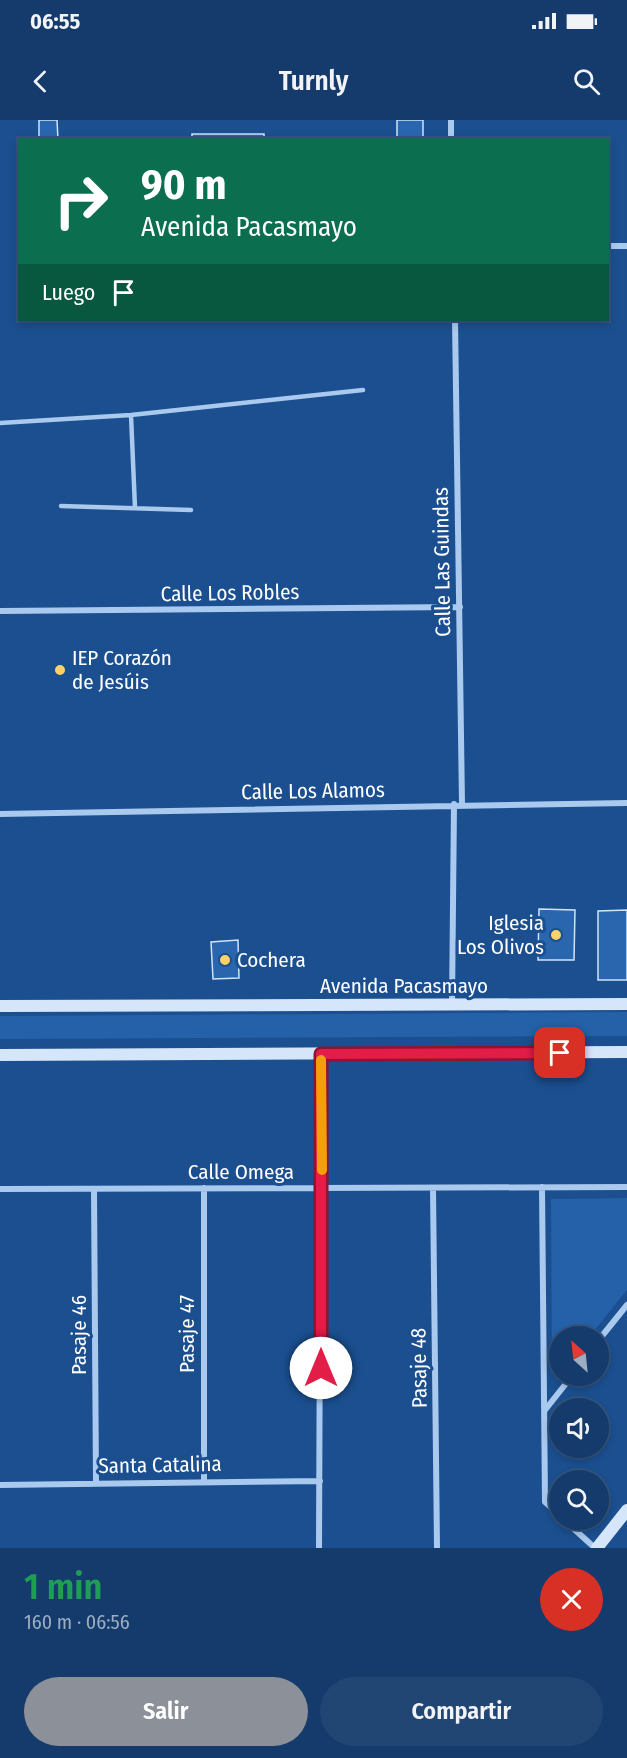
<!DOCTYPE html>
<html lang="es">
<meta charset="utf-8">
<style>
body{margin:0;font-family:"Fira Sans Condensed",sans-serif;background:#214673;color:#f1f3f6;height:100vh;display:flex;flex-direction:column;font-size:22px;white-space:nowrap}
*{box-sizing:border-box;margin:0}
p{font-size:20px;color:#9dadc1}
.icon{flex:none;width:33px;height:33px;fill:none;stroke:currentColor;stroke-width:2;stroke-linecap:round;stroke-linejoin:round}
.map{position:relative;height:1428px;overflow:hidden}
.sheet{display:flex;flex-direction:column;background:#143b6b;flex:1}
.sheet>*{flex:none}
.guide{position:absolute;left:18px;top:18px;width:591px;height:183px;border-radius:0px;box-shadow:0 3px 9px #0003,0 0 0 2px #33557e;background:#0b6e4f;color:#fff;overflow:hidden}
.needle{width:39px;rotate:333deg}
.fabs{position:absolute;left:549px;top:1206px;display:grid;gap:12px}
.fabs a{display:grid;place-items:center;width:60px;height:60px;border-radius:50%;background:#143b6b;box-shadow:0 3px 9px #0003,0 0 0 2px #33557e;font-size:30px}
.pin{position:absolute;display:grid;place-items:center;width:51px;height:51px;color:#fff;margin:-26px;border-radius:12px;box-shadow:0 3px 9px #0006}
.me{position:absolute;width:66px;margin:-33px;rotate:0deg;stroke-linejoin:round;filter:drop-shadow(0 0 4px #0008)}
.turn{display:flex;align-items:center;gap:21px;height:126px;padding:0 24px;font-size:27px}
.turn .icon{width:78px;height:78px;stroke-width:2.5}
.turn b{display:block;font-size:42px;line-height:51px}
.then{display:flex;align-items:center;height:57px;padding:0 24px;background:#0003;gap:12px;font-size:22px}
.round{display:grid;place-items:center;flex:none;width:63px;height:63px;border-radius:32px;background:#214673}
.overview{display:flex;align-items:center;justify-content:space-between;height:102px;padding:0 24px}
h1{font-size:36px;font-weight:600;line-height:45px;color:#1e9e55}
.action{display:flex;gap:12px;margin-top:auto;padding:12px 24px}
.action a{flex:1;height:69px;border-radius:36px;background:#8c9099;color:#fff;font-size:24px;font-weight:600;line-height:69px;text-align:center}
.action a+a{background:#214673;color:#f1f3f6}
.status{display:flex;justify-content:space-between;align-items:center;height:42px;padding:0 30px;background:#143b6b;direction:ltr}
.status svg{height:16px;fill:currentColor}
header{display:flex;justify-content:space-between;align-items:center;height:78px;padding:0 24px;background:#143b6b;font-size:27px;font-weight:600}
.map>svg:first-child{display:block}
.green{fill:#2461a8}
.building{fill:#2a66ad;stroke:#cfe3fa;stroke-width:1.5}
.lines{fill:none;stroke-linecap:round;stroke-linejoin:round}
.lane{stroke:#a9c9ee;stroke-width:4.5}
.street{stroke:#a9c9ee;stroke-width:6}
.secondary{stroke:#d6e6fa;stroke-width:12}
.route-casing{stroke:#92132f;stroke-width:15}
.route{stroke:#e11d48;stroke-width:10}
.slow{stroke:#f59e0b;stroke-width:10}
.poi-dot{fill:#ffd166;stroke:#1b4f8f;stroke-width:2}
.labels{text-anchor:middle;dominant-baseline:central;stroke-width:6;stroke-linejoin:round;paint-order:stroke}
.street-label{font-size:21px;fill:#fff;stroke:#1b4f8f}
.poi-label{font-size:21px;fill:#fff;stroke:#1b4f8f;text-anchor:start}
</style>
<div class="status"><b>06:55</b><svg viewBox="0 0 49 12"><path d="M0 12V9h3v3zM5 12V6h3v6zM10 12V3h3v9zM15 12V0h3v12zM26 1h20v11H26zM47 4h2v5h-2z"/></svg></div>
<header><svg class="icon" aria-label="back" viewBox="0 0 24 24"><path d="M15 5l-7 7 7 7"/></svg>Turnly<svg class="icon" aria-label="search" viewBox="0 0 24 24"><circle cx="10" cy="10" r="6"/><path d="M15 15l6 6"/></svg></header>
<div class="map">
<svg width="627" height="1428" viewBox="0 0 627 1428">
<rect width="100%" height="100%" fill="#1b4f8f"/>
<path class="green" d="M627,892V916L0,919V896Z
M627,1078V1170L590,1216H560L559,1245L552,1244L551,1079Z"/>
<path class="building" d="M39,0H57L58,20H39Z
M397,0H423V20H397Z
M192,14H264V20H192Z
M539,789L575,790L574,840H538Z
M627,790V860H598V791Z
M238,820L239,858L213,859L211,822Z"/>
<g class="lines">
<path class="lane" d="M131,295L135,388
M0,303L131,295L363,270
M61,386L191,390"/>
<path class="street" d="M451,0V20
M608,126H627
M455,200L462,684
M0,491L460,487
M0,694L627,683
M452,885L454,684
M542,1067L545,1382L560,1395
M433,1068L437,1428
M0,1069L627,1067
M94,1069L96,1362
M598,1221L627,1185
M545,1290L572,1256
M204,1361V1068
M0,1365L320,1361
M564,1400L595,1428
M319,1428L321,934"/>
<path class="secondary" d="M0,886L627,884
M0,935L627,932
M597,1428L627,1390"/>
</g>
<g class="lines">
<defs>
<path id="route" d="M321,1248V934L560,933"/>
</defs>
<use href="#route" class="route-casing"/>
<use href="#route" class="route"/>
<path class="slow" d="M321,940L322,1050"/>
</g>
<g class="poi-dot">
<circle cx="60" cy="550" r="6"/>
<circle cx="556" cy="815" r="6"/>
<circle cx="225" cy="840" r="6"/>
</g>
<g class="labels">
<g class="street-label">
<text transform="translate(442 442) rotate(-91)">Calle Las Guindas</text>
<text transform="translate(230 473) rotate(-1)">Calle Los Robles</text>
<text transform="translate(313 671) rotate(-1)">Calle Los Alamos</text>
<text x="404" y="866">Avenida Pacasmayo</text>
<text x="241" y="1052">Calle Omega</text>
<text transform="translate(187 1214) rotate(-90)">Pasaje 47</text>
<text transform="translate(79 1215) rotate(-90)">Pasaje 46</text>
<text transform="translate(419 1248) rotate(-91)">Pasaje 48</text>
<text transform="translate(160 1345) rotate(-1)">Santa Catalina</text>
</g>
<g class="poi-label">
<text x="72" y="538">IEP Corazón<tspan x="72" dy="24">de Jesúis</tspan></text>
<text x="544" y="803" text-anchor="end">Iglesia<tspan x="544" dy="24">Los Olivos</tspan></text>
<text x="237" y="840">Cochera</text>
</g>
</g>
</svg>
<div class="fabs">
<a><svg class="needle" viewBox="-14 -14 28 28"><path d="M0-13l5 13h-10z" fill="#e53935"/><path d="M0 13l5-13h-10z" fill="#9dadc1"/></svg></a>
<a><svg class="icon" aria-label="sound" viewBox="0 0 24 24"><path d="M4 9h4l5-4v14l-5-4H4zM17 9q2 3 0 6"/></svg></a>
<a><svg class="icon" aria-label="search" viewBox="0 0 24 24"><circle cx="10" cy="10" r="6"/><path d="M15 15l6 6"/></svg></a>
</div>
<div class="pin" style="left:560px;top:933px;background:#d93025"><svg class="icon" aria-label="arrive" viewBox="0 0 24 24"><path d="M6 21V4h12l-3 4 3 4H6"/></svg></div>
<svg class="me" style="left:321px;top:1248px" viewBox="-20 -20 40 40"><circle r="19" fill="#fff"/><path d="M0-13L10 11 0 6-10 11z" fill="#e11d48"/></svg>
<div class="guide">
<div class="turn"><svg class="icon" aria-label="right" viewBox="0 0 24 24"><path d="M7 20v-9h11M14 6l5 5-5 5"/></svg><div><b>90 m</b>Avenida Pacasmayo</div></div>
<div class="then">Luego<svg class="icon" aria-label="arrive" viewBox="0 0 24 24"><path d="M6 21V4h12l-3 4 3 4H6"/></svg></div>
</div>
</div>
<section class="sheet">
<div class="overview"><div><h1>1 min</h1><p>160 m · 06:56</p></div><a class="round" style="background:#d93025;color:#fff"><svg class="icon" aria-label="close" viewBox="0 0 24 24"><path d="M6 6l12 12M18 6L6 18"/></svg></a></div>
<div class="action"><a>Salir</a><a>Compartir</a></div>
</section>
